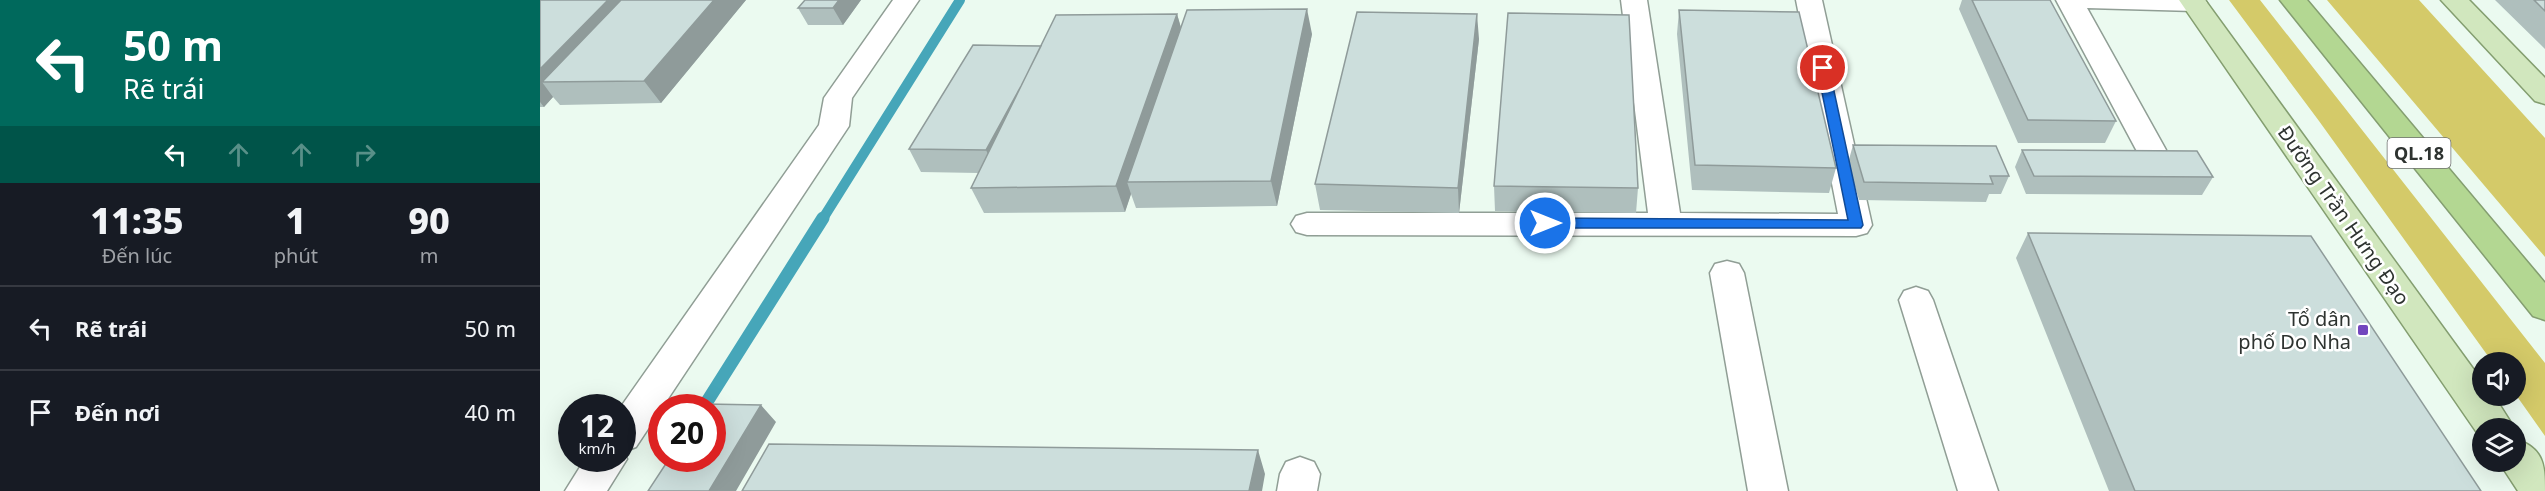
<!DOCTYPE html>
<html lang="vi">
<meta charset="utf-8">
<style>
body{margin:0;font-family:"Noto Sans",sans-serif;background:#20242c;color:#f1f3f6;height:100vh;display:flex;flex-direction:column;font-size:22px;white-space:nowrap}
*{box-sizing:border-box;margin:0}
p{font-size:20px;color:#9ea1a6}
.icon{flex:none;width:33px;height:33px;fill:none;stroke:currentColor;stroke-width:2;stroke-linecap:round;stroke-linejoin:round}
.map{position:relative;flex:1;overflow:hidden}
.panel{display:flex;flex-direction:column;background:#171b24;width:540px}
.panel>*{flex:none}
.hud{background:#00695c;color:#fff;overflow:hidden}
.fabs{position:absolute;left:1932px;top:352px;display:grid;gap:12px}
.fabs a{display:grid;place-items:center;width:54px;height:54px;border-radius:50%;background:#171b24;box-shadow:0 6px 24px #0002;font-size:30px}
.speed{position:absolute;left:18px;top:394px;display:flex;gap:12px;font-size:30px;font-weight:700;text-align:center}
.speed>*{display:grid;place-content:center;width:78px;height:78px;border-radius:50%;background:#171b24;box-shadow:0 6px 24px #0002;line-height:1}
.speed small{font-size:15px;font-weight:400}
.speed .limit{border:9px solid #d22;background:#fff;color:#111}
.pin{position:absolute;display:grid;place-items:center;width:51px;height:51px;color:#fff;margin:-26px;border:3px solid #fff;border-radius:50%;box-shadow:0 2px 6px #0007}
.me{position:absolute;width:66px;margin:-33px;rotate:90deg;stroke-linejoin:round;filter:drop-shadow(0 0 4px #0008)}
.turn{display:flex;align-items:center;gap:21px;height:126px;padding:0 24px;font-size:27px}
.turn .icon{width:78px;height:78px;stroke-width:2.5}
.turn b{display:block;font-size:42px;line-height:51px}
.lanes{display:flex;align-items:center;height:57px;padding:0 24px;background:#0003;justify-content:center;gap:30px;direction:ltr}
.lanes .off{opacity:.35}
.eta{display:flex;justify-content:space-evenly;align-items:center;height:102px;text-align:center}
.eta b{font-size:36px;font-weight:800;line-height:42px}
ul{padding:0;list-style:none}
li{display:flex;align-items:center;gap:18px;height:84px;padding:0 24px;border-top:2px solid #363941}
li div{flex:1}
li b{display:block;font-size:22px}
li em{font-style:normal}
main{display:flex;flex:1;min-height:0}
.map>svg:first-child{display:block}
.green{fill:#d4ca69}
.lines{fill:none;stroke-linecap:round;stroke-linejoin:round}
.stream-far1{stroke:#46a6b9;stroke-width:10}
.stream{stroke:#46a6b9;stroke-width:13}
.minor-casing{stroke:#909e95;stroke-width:3}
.major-casing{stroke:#849e70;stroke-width:3}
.highway-casing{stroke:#849e70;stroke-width:3}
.minor{fill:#fff;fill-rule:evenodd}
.major{fill:#d1e7be;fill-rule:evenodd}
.highway{fill:#b3d792;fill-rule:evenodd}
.wall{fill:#afbfbd}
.shaded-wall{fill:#8f9b9a}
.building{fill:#ccdedc;stroke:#8f9b9a;stroke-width:1.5}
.route{fill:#1a73e8;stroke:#114b97;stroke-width:1.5}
.poi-dot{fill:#7346be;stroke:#fff;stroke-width:2}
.labels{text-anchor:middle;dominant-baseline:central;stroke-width:5;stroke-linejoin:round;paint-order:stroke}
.shield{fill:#fff;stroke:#6d706e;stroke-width:1.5}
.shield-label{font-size:18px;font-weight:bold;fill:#2e3330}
.street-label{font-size:20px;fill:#2e3330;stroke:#fff}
.poi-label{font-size:20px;fill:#2e3330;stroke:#fff;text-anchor:end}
</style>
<main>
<section class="panel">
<div class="hud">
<div class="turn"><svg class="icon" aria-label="left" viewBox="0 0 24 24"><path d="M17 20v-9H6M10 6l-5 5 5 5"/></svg><div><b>50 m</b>Rẽ trái</div></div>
<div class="lanes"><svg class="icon" aria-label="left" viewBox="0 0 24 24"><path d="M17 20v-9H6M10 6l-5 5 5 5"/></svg><svg class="icon off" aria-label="ahead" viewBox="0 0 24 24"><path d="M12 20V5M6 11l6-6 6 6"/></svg><svg class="icon off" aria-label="ahead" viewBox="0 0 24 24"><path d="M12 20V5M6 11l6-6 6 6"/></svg><svg class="icon off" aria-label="right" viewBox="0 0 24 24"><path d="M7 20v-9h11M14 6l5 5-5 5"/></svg></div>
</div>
<div class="eta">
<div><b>11:35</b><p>Đến lúc</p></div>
<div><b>1</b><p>phút</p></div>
<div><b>90</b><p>m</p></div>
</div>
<ul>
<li><svg class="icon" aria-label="left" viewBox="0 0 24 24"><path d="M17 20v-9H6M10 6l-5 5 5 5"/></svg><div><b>Rẽ trái</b></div><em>50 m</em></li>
<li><svg class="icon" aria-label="arrive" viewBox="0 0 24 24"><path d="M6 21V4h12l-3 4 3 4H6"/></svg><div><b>Đến nơi</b></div><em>40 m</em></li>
</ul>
</section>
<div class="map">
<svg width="2005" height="491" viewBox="0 0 2005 491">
<rect width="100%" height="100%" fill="#ebfaf0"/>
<path class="green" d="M1689,0H1720L2005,363V436L1976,395V363H1953L1779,121Z
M1787,0H1879L2005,138V257Z"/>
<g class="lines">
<path class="stream-far1" d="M282,220L420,0"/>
<path class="stream" d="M163,408L283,218"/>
<defs>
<path id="minor" d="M353,0H379L312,98L309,126L96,447L83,452L87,459L67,491H25L45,459H82V408H80L279,125L284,98Z
M1081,0H1107L1140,213L1298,214L1256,0H1282L1332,225L1327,233L1316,236L767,235L756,232L751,224L756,216L767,213H1108Z
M1516,0H1665L1667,3L1663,9L1654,11L1547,8L1626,150L1622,157L1611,160L1600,157Z
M1187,261L1199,264L1204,273L1248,491H1208L1170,273L1175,264Z
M1376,287L1388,291L1393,300L1458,491H1418L1359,300L1364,291Z
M760,457L774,462L780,474L777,491H737L740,474L746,462Z"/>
<path id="major" d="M1639,0H1665L1942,381V396H1954L1975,429H1942V440Z
M1901,0H1929L2005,78V104L1995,101Z
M1976,439C2004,449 2005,465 2005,491H1978L1959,462H1976Z"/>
<path id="highway" d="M1740,0H1767L2005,283V320L1993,316Z"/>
</defs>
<use href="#minor" class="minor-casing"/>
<use href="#major" class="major-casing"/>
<use href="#highway" class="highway-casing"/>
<use href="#minor" class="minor"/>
<use href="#major" class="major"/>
<use href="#highway" class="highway"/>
</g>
<path class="wall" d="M0,0H206L121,103L20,105L13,97L4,107H0Z
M265,0H321L303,25H268L258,8Z
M1422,0H1510L1576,121L1565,143H1478L1419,9Z
M1955,0H2005V49Z
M1139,10L1296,168L1289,193L1152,190L1137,34Z
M637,14L641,28L772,34L737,206L596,208L591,194L585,212L444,213L431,188L439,173L381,172L369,149L501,46Z
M939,39L919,213L780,210L775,184Z
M1313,145L1469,176L1461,194H1449L1446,202L1319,200L1308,163Z
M1482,150L1673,177L1662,195L1486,194L1475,167Z
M954,186L1098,188L1096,213L955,211Z
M1488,233L1941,491H1569L1476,258Z"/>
<path class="shaded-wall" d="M68,0H104L2,82L13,97L4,107L0,102V69Z
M174,0H206L121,103L104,81Z
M299,0H321L303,25L293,8Z
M767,9L772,34L737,206L731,181Z
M637,14L644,38L587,182L591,194L585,212L576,186Z
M937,14L939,39L919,213L918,188Z
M503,46L457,173L446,150Z
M221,405L236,422L196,491H169Z
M718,450L725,474L722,491H709Z"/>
<path class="building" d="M0,0H68L0,69Z
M81,0H174L104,81L2,82Z
M265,0H299L293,8H258Z
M1432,0H1510L1576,121L1488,120Z
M1994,0H2005V11Z
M767,9L731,181L587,182L647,10Z
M1139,10L1259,12L1296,168L1155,165Z
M817,12L937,14L918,188L775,184Z
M968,13L1089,15L1098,188L954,186Z
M637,14L576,186L431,188L516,15Z
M433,45L501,46L481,86L446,150L369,149Z
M1313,145L1456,146L1469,176H1450L1453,184L1324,182Z
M1482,150L1657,151L1673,177L1494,176Z
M1488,233L1771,236L1941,491H1595Z
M165,404L221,405L169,491H108L129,459H172V408H162Z
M229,444L718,450L709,491H202Z"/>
<path class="route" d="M1283,64L1289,68L1323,225L1321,228H1005L999,223L1005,218L1308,220L1277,68Z"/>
<rect class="poi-dot" x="1817" y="324" width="12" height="12" rx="3"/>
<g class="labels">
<rect class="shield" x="1847.5" y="138" width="63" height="30" rx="4.5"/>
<g class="shield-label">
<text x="1879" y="153">QL.18</text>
</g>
<g class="street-label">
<text transform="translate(1804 215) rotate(55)">Đường Trần Hưng Đạo</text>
</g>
<g class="poi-label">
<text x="1811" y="318">Tổ dân<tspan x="1811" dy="23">phố Do Nha</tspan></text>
</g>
</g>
</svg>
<div class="fabs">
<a><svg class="icon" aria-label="sound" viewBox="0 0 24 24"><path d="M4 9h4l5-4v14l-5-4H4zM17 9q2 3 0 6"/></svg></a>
<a><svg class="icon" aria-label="layers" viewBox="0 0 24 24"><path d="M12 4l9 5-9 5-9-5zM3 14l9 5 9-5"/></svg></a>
</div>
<div class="speed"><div>12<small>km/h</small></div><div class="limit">20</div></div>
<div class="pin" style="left:1283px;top:68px;background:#d93025"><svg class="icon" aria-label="arrive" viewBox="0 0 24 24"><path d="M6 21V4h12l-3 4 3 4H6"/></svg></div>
<svg class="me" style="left:1005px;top:223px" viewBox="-20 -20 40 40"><circle r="17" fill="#1a73e8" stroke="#fff" stroke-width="3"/><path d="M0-11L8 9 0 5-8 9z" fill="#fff"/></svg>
</div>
</main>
